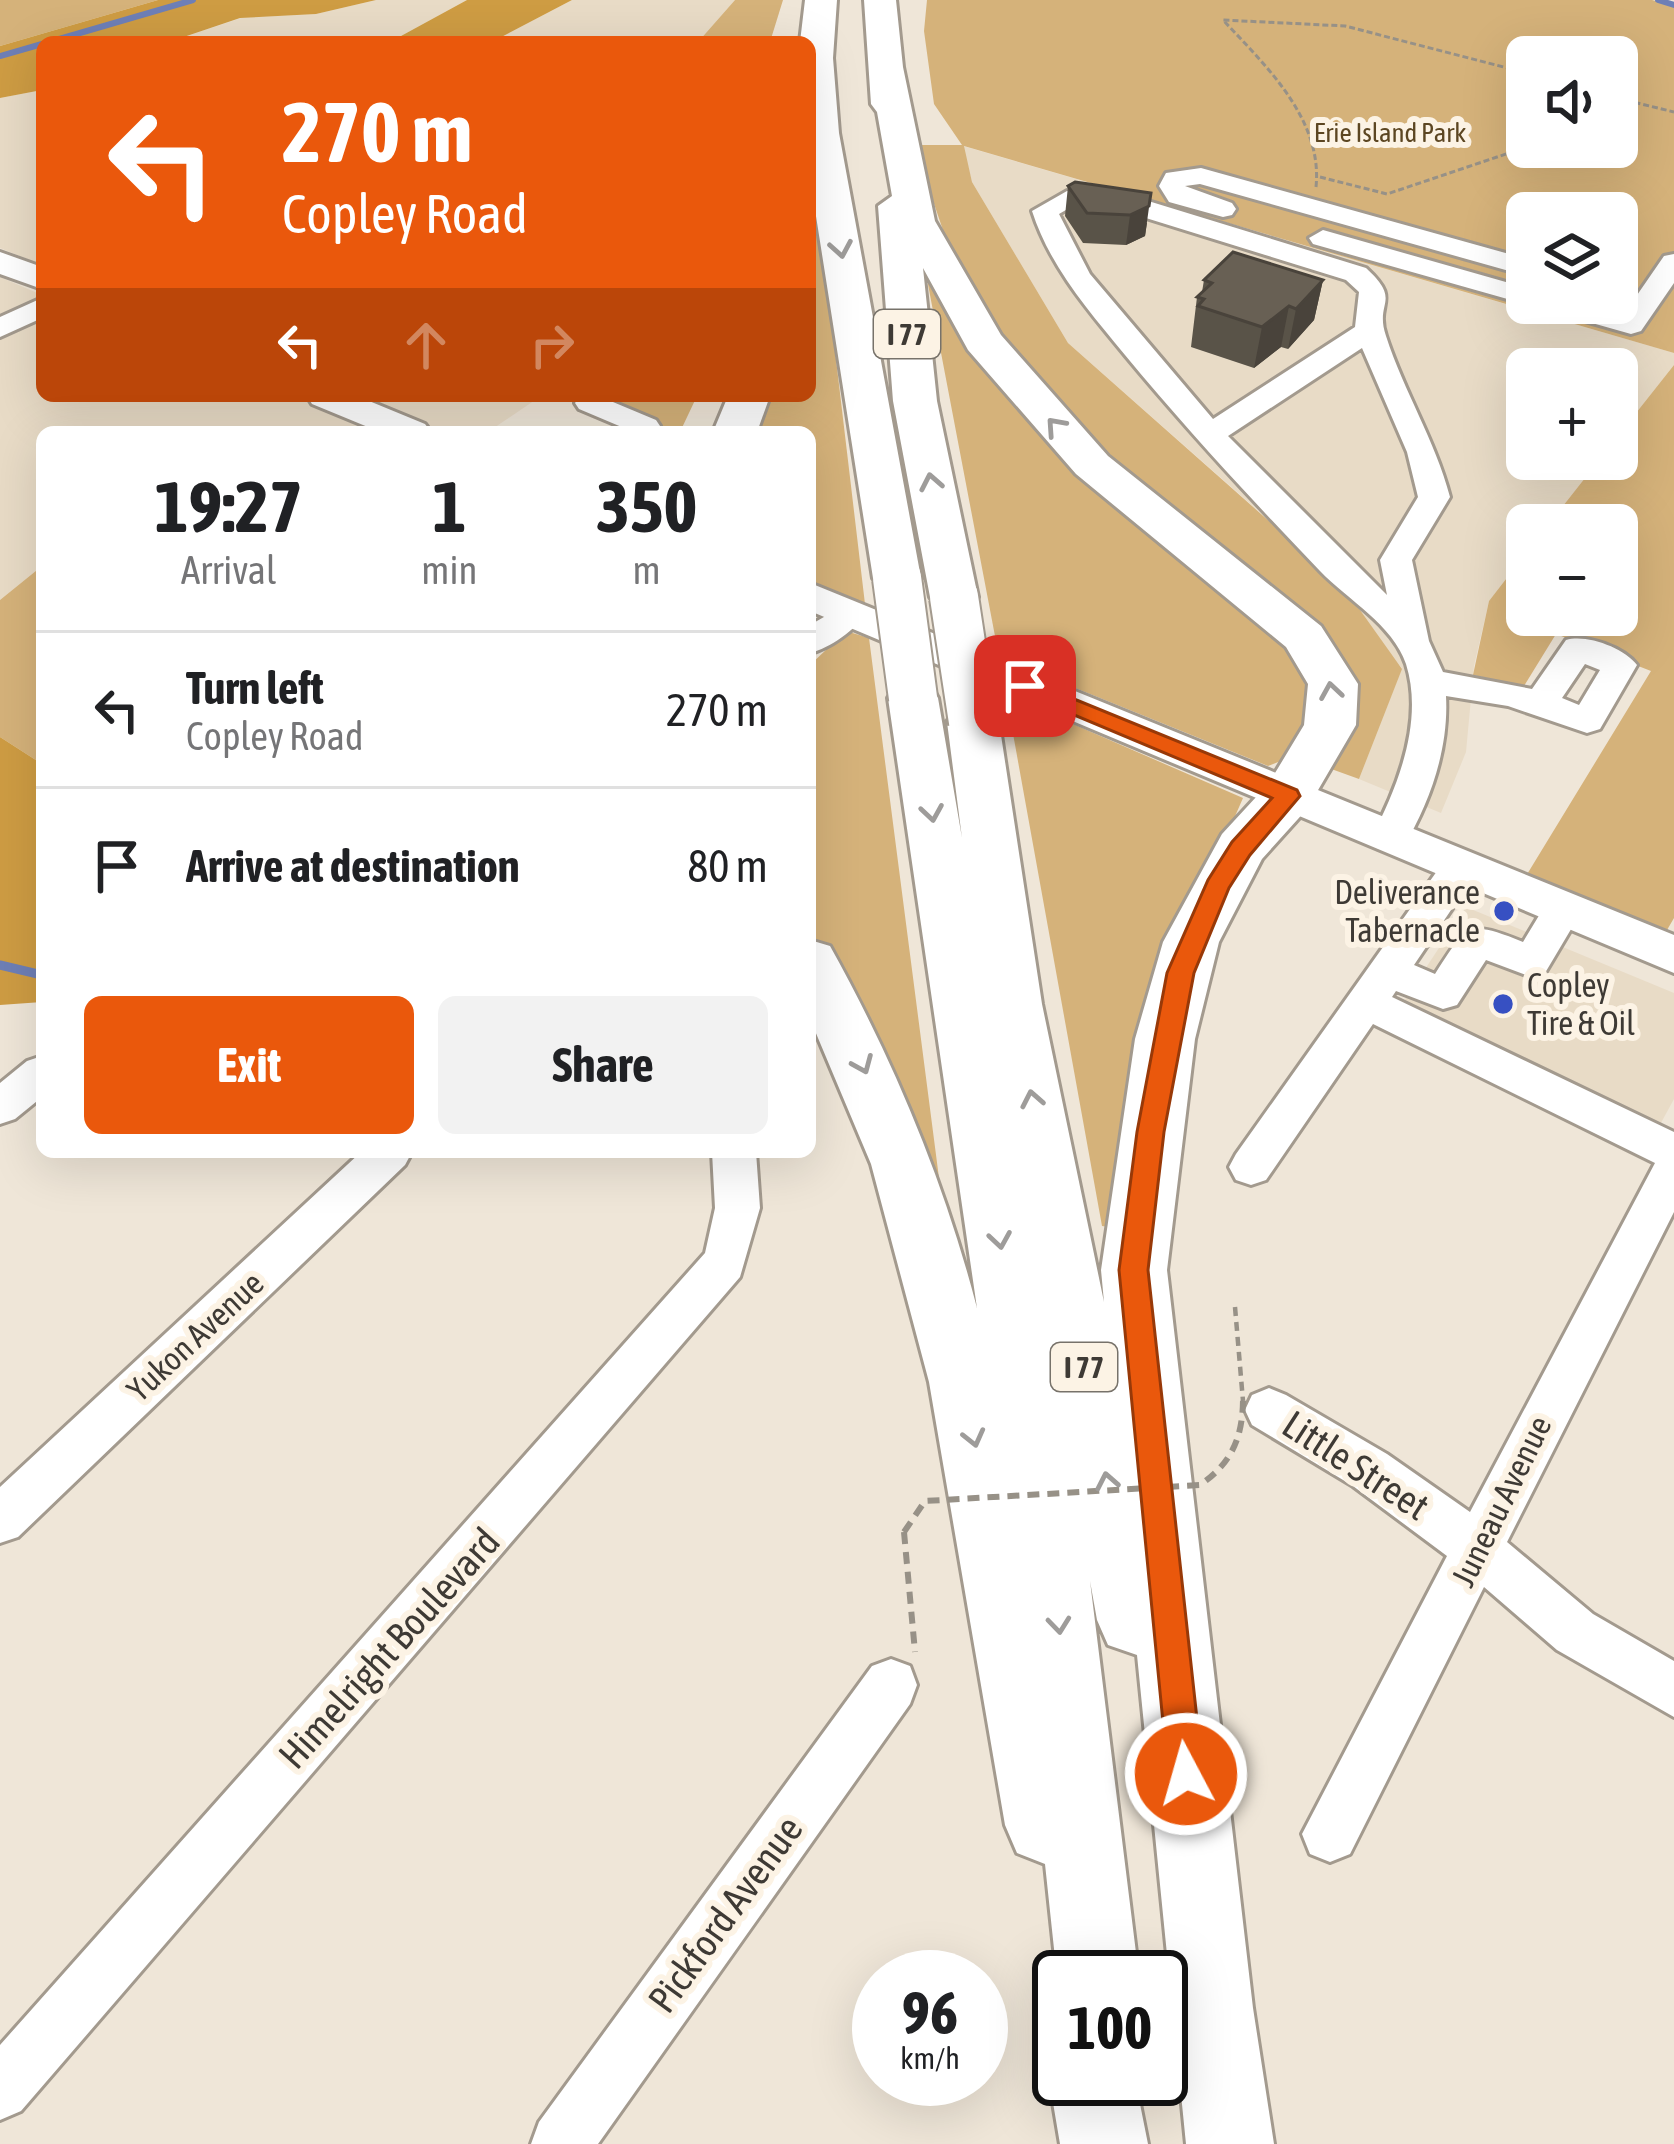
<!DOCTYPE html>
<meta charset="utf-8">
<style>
body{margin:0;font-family:"Asap Condensed",sans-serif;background:#f2f2f2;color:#202124;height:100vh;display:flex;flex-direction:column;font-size:45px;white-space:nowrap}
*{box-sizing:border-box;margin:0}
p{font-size:39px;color:#757577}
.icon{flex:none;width:66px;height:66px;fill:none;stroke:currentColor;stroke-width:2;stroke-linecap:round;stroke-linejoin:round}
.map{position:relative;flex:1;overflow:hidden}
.details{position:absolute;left:36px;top:426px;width:780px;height:732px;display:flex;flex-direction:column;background:#fff;border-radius:18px;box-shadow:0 12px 48px #0002}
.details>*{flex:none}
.top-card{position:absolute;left:36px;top:36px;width:780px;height:366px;border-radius:18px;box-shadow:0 12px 48px #0002;background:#ea580c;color:#fff;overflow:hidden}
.buttons{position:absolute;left:1506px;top:36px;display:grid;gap:24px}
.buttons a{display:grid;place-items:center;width:132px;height:132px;border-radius:18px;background:#fff;box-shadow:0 12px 48px #0002;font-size:60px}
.speed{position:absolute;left:852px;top:1950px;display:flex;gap:24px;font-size:60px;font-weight:700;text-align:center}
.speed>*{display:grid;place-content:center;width:156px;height:156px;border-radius:50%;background:#fff;box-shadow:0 12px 48px #0002;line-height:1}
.speed small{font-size:30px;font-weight:400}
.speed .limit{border:6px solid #111;border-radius:18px;background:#fff;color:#111}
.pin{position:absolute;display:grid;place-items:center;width:102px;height:102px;color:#fff;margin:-51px;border-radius:24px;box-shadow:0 6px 18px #0006}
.me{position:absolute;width:132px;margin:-66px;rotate:354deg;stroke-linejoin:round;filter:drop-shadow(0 0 9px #0008)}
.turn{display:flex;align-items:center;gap:42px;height:252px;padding:0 48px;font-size:54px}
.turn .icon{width:156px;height:156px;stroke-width:2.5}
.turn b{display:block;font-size:84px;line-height:102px}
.lanes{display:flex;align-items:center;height:114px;padding:0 48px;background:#0003;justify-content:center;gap:60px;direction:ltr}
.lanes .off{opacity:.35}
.eta{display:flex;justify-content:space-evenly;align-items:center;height:204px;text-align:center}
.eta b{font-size:72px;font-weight:700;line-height:84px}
.cta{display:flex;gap:24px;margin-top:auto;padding:24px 48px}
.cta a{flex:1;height:138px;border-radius:18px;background:#ea580c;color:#fff;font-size:48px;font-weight:700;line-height:138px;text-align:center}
.cta a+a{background:#f2f2f2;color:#202124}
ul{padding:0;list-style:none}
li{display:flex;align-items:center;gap:36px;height:156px;padding:0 48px;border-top:3px solid #e0e0e0}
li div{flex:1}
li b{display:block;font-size:45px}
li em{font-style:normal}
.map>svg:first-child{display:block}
.built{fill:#e8dbc6}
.green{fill:#d5b27a;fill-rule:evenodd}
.forest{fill:#ce9c43}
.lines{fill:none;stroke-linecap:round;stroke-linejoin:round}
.stream-far1{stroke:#6e7fb6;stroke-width:6}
.stream{stroke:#6e7fb6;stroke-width:9}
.minor-casing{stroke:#a39a8e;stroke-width:6}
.major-casing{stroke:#a39a8e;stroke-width:6}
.highway-casing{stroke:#a39a8e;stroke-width:6}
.path-far1{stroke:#979187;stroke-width:3;stroke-dasharray:6 3;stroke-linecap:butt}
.path{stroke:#979187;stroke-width:6;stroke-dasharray:12 8;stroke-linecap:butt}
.minor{fill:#fff;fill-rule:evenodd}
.major{fill:#fff;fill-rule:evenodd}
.highway{fill:#fff;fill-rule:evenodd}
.highway-bridge-casing{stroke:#a39a8e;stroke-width:52;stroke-linecap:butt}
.path-bridge-far1{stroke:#979187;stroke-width:4.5;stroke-dasharray:9 6;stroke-linecap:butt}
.path-bridge{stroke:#979187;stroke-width:6;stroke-dasharray:12 8;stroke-linecap:butt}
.highway-bridge{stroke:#fff;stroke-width:48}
.wall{fill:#595348}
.shaded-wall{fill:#49433b}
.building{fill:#686054;stroke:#49433b;stroke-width:3}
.oneway{stroke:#9e9c9a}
.route{fill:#ea580c;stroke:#983908;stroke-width:3}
.poi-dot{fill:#3750c2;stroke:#fcf3e5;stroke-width:4.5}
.labels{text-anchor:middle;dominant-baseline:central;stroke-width:12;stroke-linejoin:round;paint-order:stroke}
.far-park-label{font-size:27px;fill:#5c4622;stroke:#fcf3e5}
.shield{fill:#fcf3e5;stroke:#77726a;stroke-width:3}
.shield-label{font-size:30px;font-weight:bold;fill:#3e3a35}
.poi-label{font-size:33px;fill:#3e3a35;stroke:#fcf3e5;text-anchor:end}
.street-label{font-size:33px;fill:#3e3a35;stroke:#fcf3e5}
.near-street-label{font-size:39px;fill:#3e3a35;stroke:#fcf3e5}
</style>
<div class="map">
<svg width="1674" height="2144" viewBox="0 0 1674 2144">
<rect width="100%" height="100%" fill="#efe6d8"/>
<path class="built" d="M376,0H467L390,42H169L241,18L316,14Z
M572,0H735L698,42H492Z
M42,90V265L0,248V98Z
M963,146L1674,353V365L1617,437V369H1527V459H1600L1548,525H1527V552L1489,601L1474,666L1466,752L1441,813L1359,779L1402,668L1288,537L1068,343L972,182Z
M0,277L42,295V396H314L399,432H42V566L0,600Z
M356,396H541L488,432H445Z
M1466,907L1674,993V1099L1656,1132L1400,1007Z"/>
<path class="green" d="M0,0H158L0,46Z
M735,0H783L770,42H698Z
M927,0H1652L1674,6V353L964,146L972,182L1068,343L1287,537L1360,610L1402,669L1359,779L1323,766L1346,674L1056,415L962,286L929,189L921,145H962L934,104L924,31ZM1527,57H1617V147H1527ZM1527,213H1617V303H1527Z
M817,233H821L865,604L810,581V432H752L765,396H810V263Z
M926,274L957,329L1300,648L1319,694L1291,757L1268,766L999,657Z
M1674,365V918L1667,930L1526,876L1651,671L1556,634L1524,686L1473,675L1489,601L1527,552V615H1617V525H1548L1600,459H1617V437Z
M609,396H697L680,432H659Z
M42,566V764L0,737V600Z
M846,631L869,638L939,1178L924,1179L828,959L810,937V665Z
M1006,695L1243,798L1135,1045L1122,1229L1102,1226Z"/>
<path class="forest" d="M158,0H376L316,14L240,18L169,42H42V90L0,98V46Z
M467,0H572L492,42H390Z
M0,737L42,764V1002L0,1005Z"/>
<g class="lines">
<path class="stream-far1" d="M1658,0L1674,5
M49,42L193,0
M0,56L42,44"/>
<path class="stream" d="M0,965L42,975"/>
<defs>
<path id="minor" d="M1201,168L1527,259V276L1200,184L1185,186L1232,203L1236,209L1232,215L1223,217L1169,202L1159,186L1166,173Z
M1067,191L1145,200L1366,268C1403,302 1374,301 1386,336C1404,392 1435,440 1450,497L1412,560L1429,641L1443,672L1532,689L1566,640C1587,634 1624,648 1637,665L1600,729L1587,733L1508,706L1446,696C1449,749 1430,802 1403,848L1390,851L1377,848L1371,838C1398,787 1424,721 1406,664C1393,625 1348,600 1320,571C1252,500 1188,431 1125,355C1089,311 1050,267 1032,211ZM1071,207L1133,214L1346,280L1359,292L1355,327L1213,419L1090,274L1059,214ZM1362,348L1407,452L1418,497L1380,560L1387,595L1228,436ZM1585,664L1600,670L1579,705L1562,698Z
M1323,230L1527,288V303H1582L1624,314L1664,256L1674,254V283L1641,331L1631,334L1313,244L1309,238Z
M42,298V318L0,337V317Z
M579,397H601L656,420L660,426L656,432H622L624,428L579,409L575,403Z
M850,602L862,605L867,613C855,630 830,648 810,653V625Z
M1461,853L1475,857L1480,867L1414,965L1435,974C1467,925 1466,919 1523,942L1549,899L1563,895L1577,899L1583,909L1545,973L1531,977L1486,960L1457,1005L1443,1009L1396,991L1392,997L1674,1132V1212L1507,1542L1593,1614L1674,1661V1717L1557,1650L1484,1587L1350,1854L1330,1862L1310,1854L1302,1834L1447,1556L1353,1486L1252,1425L1245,1410L1252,1395L1269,1388L1286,1395L1387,1454L1470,1512L1655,1163L1373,1024L1266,1180L1251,1185L1236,1180L1229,1167L1236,1154L1447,857Z
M42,1056V1097L15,1119L0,1124V1083L27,1061Z
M361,1152H412L405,1165L18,1537L0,1543V1487Z
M712,1152H756L760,1208L740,1277L21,2111L0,2120V2045L705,1253L715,1208Z
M891,1659L910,1666L917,1685L910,1704L598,2144H531L539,2122L872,1666Z"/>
<path id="major" d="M0,252L42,267V289L0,274Z
M307,396H357L425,424L431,432H380L312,404Z
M810,583L1674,935V973L810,611Z"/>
<path id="highway" d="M805,0H837L833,58L839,133L921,578L914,588L897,593L880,588L873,578L810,178V42H800Z
M864,0H896L903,67L935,221L1001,335L1108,456L1321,626L1358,684L1356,725L1307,809L1262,859L1219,942L1195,1039L1167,1270L1253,2008L1274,2144H1186L1137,1655L1108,1645L1097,1620L1090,1581L1139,1977H1059V1983L1057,1977L1045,1864L1017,1853L1005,1825L929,1382L871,1164L810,1019V940L830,946C894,1061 944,1181 977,1308L888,698L895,686L913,681L931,686L938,698L962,838L947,722L955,710L973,705L991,710L999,722L1042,1004L1104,1302L1101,1270L1135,1039L1163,942L1222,834L1269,783L1304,725L1308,684L1286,647L1076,474L968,350L923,268L937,401L978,597L971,608L954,612L937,608L930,597L893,401L878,206L892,196L877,112L871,104Z
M728,396H770L757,432H713Z
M1059,2056V2079H1135L1148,2144H1060L1049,2079Z"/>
</defs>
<use href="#minor" class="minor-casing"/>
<use href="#major" class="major-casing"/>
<use href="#highway" class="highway-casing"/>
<path class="path-far1" d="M1617,98L1674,112
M1320,177L1387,194L1509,153L1527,133
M1316,187C1323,119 1265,65 1223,20L1345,26L1527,73"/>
<path class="path" d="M904,1532L915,1652"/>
<use href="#minor" class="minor"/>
<use href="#major" class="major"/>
<use href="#highway" class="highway"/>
<defs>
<path id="highway-bridge" d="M897,578L913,698
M954,597L973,722"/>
</defs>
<use href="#highway-bridge" class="highway-bridge-casing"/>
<path class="path-bridge-far1" d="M1235,1307L1243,1401"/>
<path class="path-bridge" d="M904,1532L925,1501L1200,1485C1232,1463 1243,1437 1243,1398"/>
<use href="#highway-bridge" class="highway-bridge"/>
</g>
<path class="wall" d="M1068,186L1147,223L1145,236L1126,245L1083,243L1065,216Z
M1204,280H1323L1314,320L1288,349L1281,347L1254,368L1191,347L1197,297L1202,292Z"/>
<path class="shaded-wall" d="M1151,193L1145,236L1126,245L1130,215Z
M1323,280L1314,320L1288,349L1296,309Z
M1289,306L1281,347L1254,368L1262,327Z"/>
<path class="building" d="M1075,182L1151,193L1149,206L1130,215L1087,213L1068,186Z
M1233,252L1323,280L1296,309L1289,306L1262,327L1198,306L1204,299L1197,297L1212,283L1204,280Z"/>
<defs><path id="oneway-chevron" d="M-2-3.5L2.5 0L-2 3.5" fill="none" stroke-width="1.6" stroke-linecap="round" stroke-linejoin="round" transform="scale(3)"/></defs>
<g class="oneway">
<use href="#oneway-chevron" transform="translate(841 249) rotate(80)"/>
<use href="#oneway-chevron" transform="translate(1055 426) rotate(-132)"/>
<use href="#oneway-chevron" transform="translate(931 482) rotate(-101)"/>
<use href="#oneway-chevron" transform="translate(1331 691) rotate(-99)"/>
<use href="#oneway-chevron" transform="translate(932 813) rotate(81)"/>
<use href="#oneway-chevron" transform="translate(863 1065) rotate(67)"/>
<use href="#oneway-chevron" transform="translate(1032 1099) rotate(-101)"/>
<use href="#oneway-chevron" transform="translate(1000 1240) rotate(81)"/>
<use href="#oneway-chevron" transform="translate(974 1438) rotate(76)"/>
<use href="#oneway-chevron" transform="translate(1107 1481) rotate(-101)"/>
<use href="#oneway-chevron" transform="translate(1059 1625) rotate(84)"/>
</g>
<path class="route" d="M1025,679L1297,790L1300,796L1250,855L1229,888L1194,973L1164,1132L1148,1270L1203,1774L1198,1786L1186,1791L1173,1786L1168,1774L1119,1270L1137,1132L1167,973L1208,880L1232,842L1272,798L1017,691L1014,686Z"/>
<g class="poi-dot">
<circle cx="1504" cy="911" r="12"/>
<circle cx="1503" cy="1004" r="12"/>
</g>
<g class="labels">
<g class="far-park-label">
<text x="1390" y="132">Erie Island Park</text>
</g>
<g class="shield">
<rect x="874" y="310" width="66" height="48" rx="9"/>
<rect x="1051" y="1343" width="66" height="48" rx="9"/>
</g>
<g class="shield-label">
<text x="907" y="334">I 77</text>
<text x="1084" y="1367">I 77</text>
</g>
<g class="poi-label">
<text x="1480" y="892">Deliverance<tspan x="1480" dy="38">Tabernacle</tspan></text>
<text x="1527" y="985" text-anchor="start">Copley<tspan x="1527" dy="38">Tire &amp; Oil</tspan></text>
</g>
<g class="street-label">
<text transform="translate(195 1336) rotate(-43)">Yukon Avenue</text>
<text transform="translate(1501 1501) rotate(-64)">Juneau Avenue</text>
</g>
<g class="near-street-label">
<text transform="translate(1356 1465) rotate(33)">Little Street</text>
<text transform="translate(389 1648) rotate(-48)">Himelright Boulevard</text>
<text transform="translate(725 1914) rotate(-54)">Pickford Avenue</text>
</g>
</g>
</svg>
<div class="buttons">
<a><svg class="icon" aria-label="sound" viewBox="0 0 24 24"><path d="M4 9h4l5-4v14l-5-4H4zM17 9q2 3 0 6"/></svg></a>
<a><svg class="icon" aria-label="layers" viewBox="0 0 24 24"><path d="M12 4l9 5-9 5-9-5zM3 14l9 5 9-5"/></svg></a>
<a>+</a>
<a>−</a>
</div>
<div class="speed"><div>96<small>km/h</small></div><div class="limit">100</div></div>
<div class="pin" style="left:1025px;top:686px;background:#d93025"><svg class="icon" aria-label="arrive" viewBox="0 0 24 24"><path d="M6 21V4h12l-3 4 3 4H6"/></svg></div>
<svg class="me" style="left:1186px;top:1774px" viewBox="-20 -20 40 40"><circle r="17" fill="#ea580c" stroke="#fff" stroke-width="3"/><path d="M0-11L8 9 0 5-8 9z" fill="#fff"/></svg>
<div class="top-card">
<div class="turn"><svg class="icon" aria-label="left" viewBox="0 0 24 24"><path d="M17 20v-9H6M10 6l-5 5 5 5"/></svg><div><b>270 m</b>Copley Road</div></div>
<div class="lanes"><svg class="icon" aria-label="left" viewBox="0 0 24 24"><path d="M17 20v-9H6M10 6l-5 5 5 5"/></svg><svg class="icon off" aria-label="ahead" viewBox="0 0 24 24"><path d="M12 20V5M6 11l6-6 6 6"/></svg><svg class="icon off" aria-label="right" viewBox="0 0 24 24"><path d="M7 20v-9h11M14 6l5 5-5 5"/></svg></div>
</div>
<section class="details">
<div class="eta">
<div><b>19:27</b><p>Arrival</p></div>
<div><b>1</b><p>min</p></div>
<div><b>350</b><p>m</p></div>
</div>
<ul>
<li><svg class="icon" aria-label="left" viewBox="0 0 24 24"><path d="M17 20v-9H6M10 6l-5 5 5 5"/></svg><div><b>Turn left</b><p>Copley Road</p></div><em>270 m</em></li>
<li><svg class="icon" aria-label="arrive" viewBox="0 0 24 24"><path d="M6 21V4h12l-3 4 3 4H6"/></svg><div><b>Arrive at destination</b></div><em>80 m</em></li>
</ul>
<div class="cta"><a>Exit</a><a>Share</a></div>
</section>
</div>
